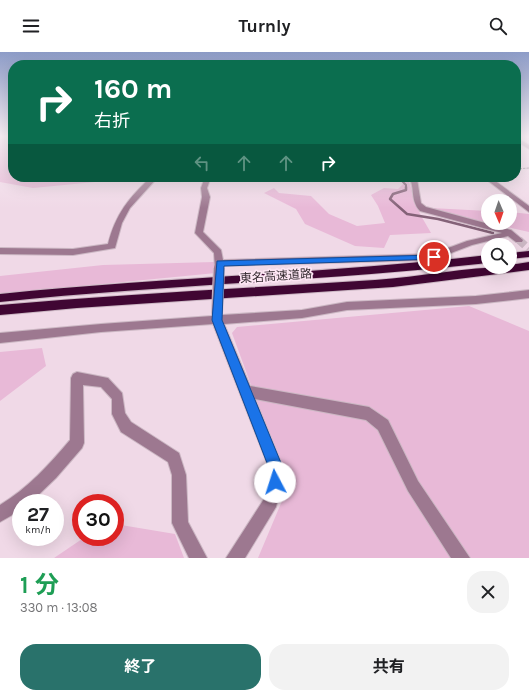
<!DOCTYPE html>
<html lang="ja">
<meta charset="utf-8">
<style>
body{margin:0;font-family:Karla,"Noto Sans JP",sans-serif;background:#f2f2f2;color:#202124;height:100vh;display:flex;flex-direction:column;font-size:15px;white-space:nowrap}
*{box-sizing:border-box;margin:0}
p{font-size:13px;color:#757577}
.icon{flex:none;width:22px;height:22px;fill:none;stroke:currentColor;stroke-width:2;stroke-linecap:round;stroke-linejoin:round}
.map{position:relative;height:506px;overflow:hidden}
.panel{display:flex;flex-direction:column;background:#fff;flex:1}
.panel>*{flex:none}
.banner{position:absolute;left:8px;top:8px;width:513px;height:122px;border-radius:16px;box-shadow:0 4px 16px #0002;background:#0b6e4f;color:#fff;overflow:hidden}
.needle{width:26px;rotate:178deg}
.buttons{position:absolute;left:481px;top:142px;display:grid;gap:8px}
.buttons a{display:grid;place-items:center;width:36px;height:36px;border-radius:50%;background:#fff;box-shadow:0 4px 16px #0002;font-size:20px}
.speed{position:absolute;left:12px;top:442px;display:flex;gap:8px;font-size:20px;font-weight:700;text-align:center}
.speed>*{display:grid;place-content:center;width:52px;height:52px;border-radius:50%;background:#fff;box-shadow:0 4px 16px #0002;line-height:1}
.speed small{font-size:10px;font-weight:400}
.speed .limit{border:6px solid #d22;background:#fff;color:#111}
.pin{position:absolute;display:grid;place-items:center;width:34px;height:34px;color:#fff;margin:-17px;border:2px solid #fff;border-radius:50%;box-shadow:0 1px 4px #0007}
.me{position:absolute;width:44px;margin:-22px;rotate:355deg;stroke-linejoin:round;filter:drop-shadow(0 0 3px #0008)}
.turn{display:flex;align-items:center;gap:14px;height:84px;padding:0 20px;font-size:18px}
.turn .icon{width:52px;height:52px;stroke-width:2.5}
.turn b{display:block;font-size:28px;line-height:34px}
.lanes{display:flex;align-items:center;height:38px;padding:0 20px;background:#0003;justify-content:center;gap:20px;direction:ltr}
.lanes .off{opacity:.35}
.round{display:grid;place-items:center;flex:none;width:42px;height:42px;border-radius:16px;background:#f2f2f2}
.head{display:flex;align-items:center;justify-content:space-between;height:68px;padding:0 20px}
h1{font-size:24px;font-weight:700;line-height:30px;color:#1e9e55}
.cta{display:flex;gap:8px;margin-top:auto;padding:8px 20px}
.cta a{flex:1;height:46px;border-radius:16px;background:#29726b;color:#fff;font-size:16px;font-weight:700;line-height:46px;text-align:center}
.cta a+a{background:#f2f2f2;color:#202124}
header{display:flex;justify-content:space-between;align-items:center;height:52px;padding:0 20px;background:#fff;font-size:18px;font-weight:700}
.map>svg:first-child{display:block}
.green{fill:#e8b9d7}
.lines{fill:none;stroke-linecap:round;stroke-linejoin:round}
.stream-far1{stroke:#846278;stroke-width:2}
.stream{stroke:#846278;stroke-width:2.5}
.minor-tunnel{stroke:#cbb7c3;stroke-width:8;stroke-dasharray:8 4;stroke-linecap:butt}
.minor-casing{stroke:#cbb7c3;stroke-width:2}
.highway-casing{stroke:#cbb7c3;stroke-width:2}
.path{stroke:#968690;stroke-width:1;stroke-dasharray:2.5 1;stroke-linecap:butt}
.minor{fill:#9d7890;fill-rule:evenodd}
.highway{fill:#400633;fill-rule:evenodd}
.minor-bridge-casing{stroke:#cbb7c3;stroke-width:12;stroke-linecap:butt}
.minor-bridge{stroke:#9d7890;stroke-width:10}
.route{fill:#1a73e8;stroke:#114b97}
.labels{text-anchor:middle;dominant-baseline:central;stroke-width:3.5;stroke-linejoin:round;paint-order:stroke}
.street-label{font-size:12px;fill:#362d32;stroke:#fde6f4}
</style>
<header><svg class="icon" aria-label="menu" viewBox="0 0 24 24"><path d="M4 6h16M4 12h16M4 18h16"/></svg>Turnly<svg class="icon" aria-label="search" viewBox="0 0 24 24"><circle cx="10" cy="10" r="6"/><path d="M15 15l6 6"/></svg></header>
<div class="map">
<svg width="529" height="506" viewBox="0 0 529 506">
<rect width="100%" height="100%" fill="#f0d9e7"/>
<path class="green" d="M0,85H13V125H107L95,130L33,136L0,130Z
M408,127L420,162L431,181L390,183L384,196L355,194L305,172L296,157L264,141L274,136L279,141L311,144L329,162L357,174L385,171L378,154L371,143L384,136L398,137Z
M431,156L488,159V171Z
M510,160L529,162V180L489,171H510Z
M214,210L216,221L0,242V224L103,213Z
M469,254L529,279V506H258L282,449L281,415L232,281L237,275Z
M42,296L46,314L0,349V300Z
M115,472L175,482L184,506H54L85,485H115Z"/>
<g class="lines">
<path class="stream-far1" d="M398,125L406,133V136"/>
<path class="stream" d="M406,135V138L393,142L390,147L407,162L438,167L493,181"/>
<path class="minor-tunnel" d="M519,188L529,197"/>
<defs>
<path id="minor" d="M516,85L529,93V97L516,89Z
M151,125H158L130,156L122,171L115,196L73,203L0,202V196L73,197L108,192C116,161 129,146 151,125Z
M205,125H211L207,136L210,145L203,180L221,198L223,208L432,202L467,189L502,181L420,159C409,147 416,133 408,125H415L417,127L421,151L426,155L511,178L523,188L522,190H516L508,184L472,193L433,208L223,214L222,218L219,219L215,216L214,201L195,181L202,145L201,136Z
M483,125H490L529,154V160Z
M529,238V246L476,252L347,258L302,266L224,272L250,334L369,355L388,368L418,429L470,506H451L408,439L378,378L366,368L255,347L281,411L282,430L276,455L245,506H226L264,447L268,430L267,411L213,272L101,280L0,291V281L101,272L212,264L213,259H221L222,263L302,258L347,250L476,244Z
M77,320L108,326L122,341L125,361L131,370L179,401L186,423L188,470L207,506H189L172,471V423L168,410L121,380L112,362V347L101,335L83,333L84,391L82,396L56,426L30,451H21V458L0,470V453C28,436 49,413 70,388L71,326L73,322Z"/>
<path id="highway" d="M529,199V205L510,207V201Z
M488,203V211C326,229 162,233 0,250V242C162,225 326,222 488,203Z
M529,210V218L393,235L77,256L0,263V253C125,242 250,236 375,228C420,225 465,215 510,215V213Z"/>
</defs>
<use href="#minor" class="minor-casing"/>
<use href="#highway" class="highway-casing"/>
<path class="path" d="M516,117L529,116
M422,127L439,125"/>
<use href="#minor" class="minor"/>
<use href="#highway" class="highway"/>
<defs>
<path id="minor-bridge" d="M217,262L219,216"/>
</defs>
<use href="#minor-bridge" class="minor-bridge-casing"/>
<use href="#minor-bridge" class="minor-bridge"/>
</g>
<linearGradient id="sky" x2="0" y2="1"><stop stop-color="#8d9cc7"/><stop offset="0.54" stop-color="#f8eef4"/><stop offset="1" stop-color="#f8eef4" stop-opacity="0"/></linearGradient>
<rect width="529" height="156" fill="url(#sky)"/>
<path class="route" d="M434,203L436,204V207L224,214L222,268L281,411L282,430L280,434L275,436L271,434L267,411L212,268L217,209Z"/>
<g class="labels">
<g class="street-label">
<text transform="translate(276 224) rotate(-4)">東名高速道路</text>
</g>
</g>
</svg>
<div class="buttons">
<a><svg class="needle" viewBox="-14 -14 28 28"><path d="M0-13l5 13h-10z" fill="#e53935"/><path d="M0 13l5-13h-10z" fill="#757577"/></svg></a>
<a><svg class="icon" aria-label="search" viewBox="0 0 24 24"><circle cx="10" cy="10" r="6"/><path d="M15 15l6 6"/></svg></a>
</div>
<div class="speed"><div>27<small>km/h</small></div><div class="limit">30</div></div>
<div class="pin" style="left:434px;top:205px;background:#d93025"><svg class="icon" aria-label="arrive" viewBox="0 0 24 24"><path d="M6 21V4h12l-3 4 3 4H6"/></svg></div>
<svg class="me" style="left:275px;top:430px" viewBox="-20 -20 40 40"><circle r="19" fill="#fff"/><path d="M0-13L10 11 0 6-10 11z" fill="#1a73e8"/></svg>
<div class="banner">
<div class="turn"><svg class="icon" aria-label="right" viewBox="0 0 24 24"><path d="M7 20v-9h11M14 6l5 5-5 5"/></svg><div><b>160 m</b>右折</div></div>
<div class="lanes"><svg class="icon off" aria-label="left" viewBox="0 0 24 24"><path d="M17 20v-9H6M10 6l-5 5 5 5"/></svg><svg class="icon off" aria-label="ahead" viewBox="0 0 24 24"><path d="M12 20V5M6 11l6-6 6 6"/></svg><svg class="icon off" aria-label="ahead" viewBox="0 0 24 24"><path d="M12 20V5M6 11l6-6 6 6"/></svg><svg class="icon" aria-label="right" viewBox="0 0 24 24"><path d="M7 20v-9h11M14 6l5 5-5 5"/></svg></div>
</div>
</div>
<section class="panel">
<div class="head"><div><h1>1 分</h1><p>330 m · 13:08</p></div><a class="round"><svg class="icon" aria-label="close" viewBox="0 0 24 24"><path d="M6 6l12 12M18 6L6 18"/></svg></a></div>
<div class="cta"><a>終了</a><a>共有</a></div>
</section>
